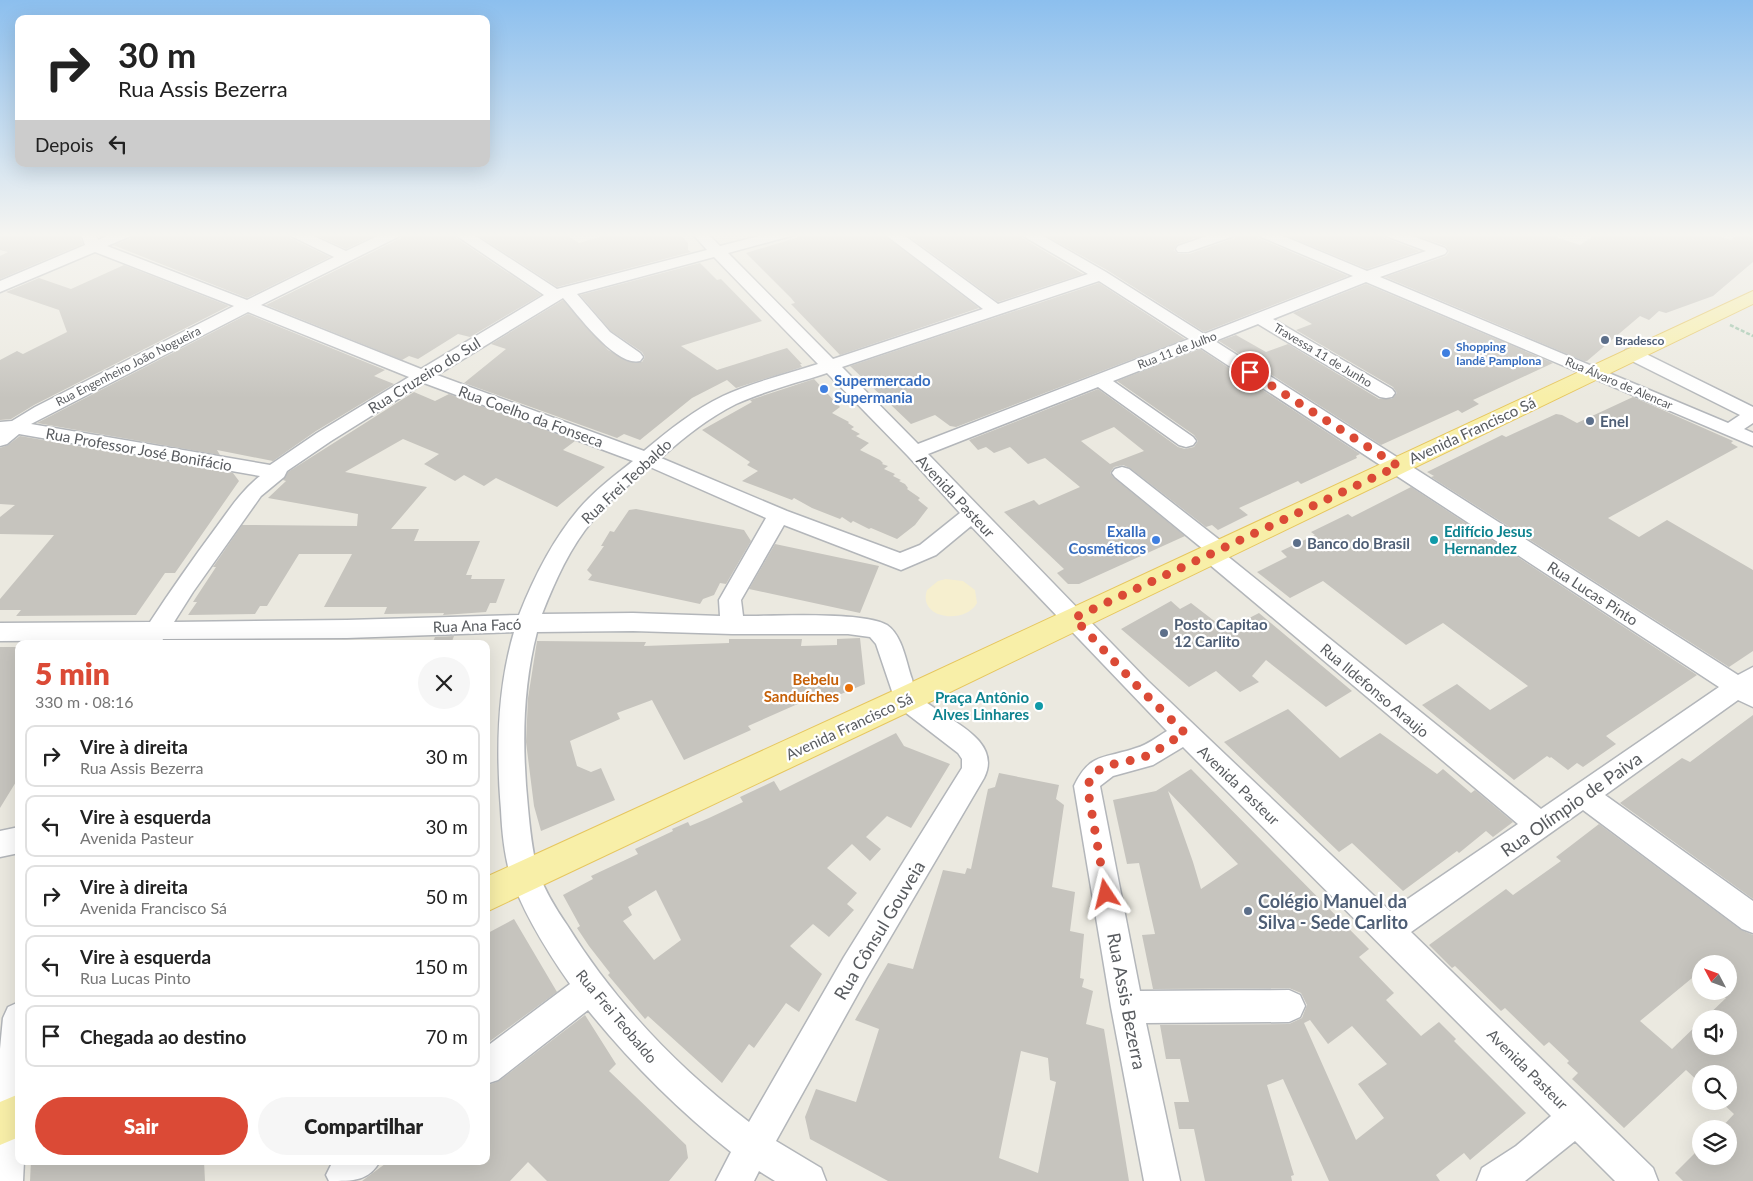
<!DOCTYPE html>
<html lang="pt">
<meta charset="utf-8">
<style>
body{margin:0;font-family:Lato,sans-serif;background:#f6f6f6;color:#222;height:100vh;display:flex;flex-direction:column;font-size:19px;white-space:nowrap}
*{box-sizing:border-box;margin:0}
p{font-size:16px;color:#767676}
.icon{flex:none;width:28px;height:28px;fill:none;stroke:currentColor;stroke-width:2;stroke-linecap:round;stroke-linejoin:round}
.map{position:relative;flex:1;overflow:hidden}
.side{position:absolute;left:15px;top:640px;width:475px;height:525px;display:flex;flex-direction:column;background:#fff;border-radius:10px;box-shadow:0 5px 20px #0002}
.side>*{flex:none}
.guide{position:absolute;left:15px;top:15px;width:475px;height:152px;border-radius:10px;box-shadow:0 5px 20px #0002;background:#fff;color:#222;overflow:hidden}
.needle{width:32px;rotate:311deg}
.buttons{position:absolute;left:1692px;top:955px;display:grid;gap:10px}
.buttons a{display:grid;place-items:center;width:45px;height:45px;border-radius:50%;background:#fff;box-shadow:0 5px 20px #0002;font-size:25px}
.pin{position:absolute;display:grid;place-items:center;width:42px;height:42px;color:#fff;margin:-21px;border:2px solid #fff;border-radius:50%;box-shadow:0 1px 5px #0007}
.me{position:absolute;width:55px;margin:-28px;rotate:350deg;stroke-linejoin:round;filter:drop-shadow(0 0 4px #0008)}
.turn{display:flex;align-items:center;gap:18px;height:105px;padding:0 20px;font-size:22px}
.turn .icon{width:65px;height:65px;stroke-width:2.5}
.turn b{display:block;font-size:35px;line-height:42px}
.then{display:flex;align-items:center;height:48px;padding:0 20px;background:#0003;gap:10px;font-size:19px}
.round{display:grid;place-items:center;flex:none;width:52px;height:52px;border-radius:26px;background:#f6f6f6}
.head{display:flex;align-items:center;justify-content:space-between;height:85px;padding:0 20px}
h1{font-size:30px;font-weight:800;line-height:38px;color:#db4a36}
.button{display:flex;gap:10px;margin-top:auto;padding:10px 20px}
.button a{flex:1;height:58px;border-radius:30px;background:#db4a36;color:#fff;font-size:20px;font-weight:800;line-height:58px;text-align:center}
.button a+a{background:#f6f6f6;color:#222}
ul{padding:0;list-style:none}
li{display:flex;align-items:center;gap:15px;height:62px;margin:0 10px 8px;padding:0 10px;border:2px solid #e0e0e0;border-radius:10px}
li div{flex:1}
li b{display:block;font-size:19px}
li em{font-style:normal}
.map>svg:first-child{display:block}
.sand{fill:#f6efcf}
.building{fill:#c6c4be;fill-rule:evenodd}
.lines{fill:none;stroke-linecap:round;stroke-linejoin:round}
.minor-casing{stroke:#b3b6ba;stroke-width:3}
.major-casing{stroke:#e6c65e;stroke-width:2}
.path{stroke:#98c1a6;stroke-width:2.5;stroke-dasharray:4 2;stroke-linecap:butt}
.minor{fill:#fff;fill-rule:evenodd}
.major{fill:#f8efa8;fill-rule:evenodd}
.route{stroke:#db4a36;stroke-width:9;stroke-dasharray:0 16.2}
.service-dot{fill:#5c6f8a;stroke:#fff;stroke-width:2}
.shop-dot{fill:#3f7fe0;stroke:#fff;stroke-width:2}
.culture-dot{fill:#0f9aa8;stroke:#fff;stroke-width:2}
.food-dot{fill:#e8710a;stroke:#fff;stroke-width:2}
.labels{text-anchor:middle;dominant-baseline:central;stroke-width:4.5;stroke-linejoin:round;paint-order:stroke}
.far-service-label{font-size:12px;font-weight:bold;fill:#4e5e75;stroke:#fff;text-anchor:start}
.far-shop-label{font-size:12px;font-weight:bold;fill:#366cbe;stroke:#fff;text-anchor:start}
.far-street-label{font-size:12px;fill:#595c60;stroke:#fff}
.street-label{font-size:15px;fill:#595c60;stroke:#fff}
.shop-label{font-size:15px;font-weight:bold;fill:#366cbe;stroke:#fff;text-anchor:start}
.service-label{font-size:15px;font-weight:bold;fill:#4e5e75;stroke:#fff;text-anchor:start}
.culture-label{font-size:15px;font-weight:bold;fill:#0d838f;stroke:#fff;text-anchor:start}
.food-label{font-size:15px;font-weight:bold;fill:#c56008;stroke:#fff;text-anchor:end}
.near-street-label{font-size:18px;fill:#595c60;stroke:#fff}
.near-service-label{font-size:18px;font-weight:bold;fill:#4e5e75;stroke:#fff;text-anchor:start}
</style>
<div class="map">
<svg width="1753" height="1181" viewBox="0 0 1753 1181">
<rect width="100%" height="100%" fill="#ebe9e0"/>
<path class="sand" d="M946,579L963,581L975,590L977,603C965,625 917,619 927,590L938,581Z"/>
<path class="building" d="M0,233H79L83,244L0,279V256L8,252L0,250Z
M135,233H287L290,238L330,257L247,298L113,245L132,238Z
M311,233H380L346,249Z
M404,233H453L456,238L541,295L470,337L458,334L418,359L409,356L402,360L266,305L401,238Z
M474,233H564L579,243L613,233H679L688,243V250L691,252L557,287Z
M812,233H881L979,308L840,355L791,304L795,303L791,298L746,253Z
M914,233H1019L1022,238L1083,274L998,302L907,235Z
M1041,233H1211L1177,244L1174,250L1178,254H1189L1235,238L1238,233H1255L1258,238L1348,276L1204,332L1107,270Z
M1280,233H1382L1385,238L1420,251L1367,269Z
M1409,233H1543L1580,245L1598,233H1710L1731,240L1739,233L1753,238V262L1713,296L1666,313L1659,311L1649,320L1640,316L1587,361H1584L1385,277L1446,256L1449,252L1446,246Z
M700,263L717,280L721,279L762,321L681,346L717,370L787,348L802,364H800L802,367L736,388L727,380L692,398L640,440L624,434L617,438L464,383L506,349L491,344L563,300L608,350L630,362H642L645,357L642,352L611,331L580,295Z
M124,265L229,306L34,405L11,419L0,420V360L17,351L23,354L67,332L59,310L6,292L39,278L71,289Z
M1099,283L1185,339L956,427L950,426L935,415L911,424L850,366Z
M1366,284L1553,363L1473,400L1479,404L1462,413L1458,410L1381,445L1219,341L1236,335L1266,352L1288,344L1379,399H1392L1397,393L1393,387L1296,330L1312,324L1293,313Z
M248,314L385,370L374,376L394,384L316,431L273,461L217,450L220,455L37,423Z
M1200,349L1360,454L1356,456L1357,458L1301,484L1298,481L1239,508L1248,515L1218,530L1212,525L1206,527L1130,468L1123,465L1114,467L1110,473L1114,478L1185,536L1079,584H1068L1057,573L1064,569L1004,512L1034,500L1039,505L1080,487L1045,458L1028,464L1010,447L994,453L986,447L978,450L969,440L1098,389L1178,447L1185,449L1194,447L1198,441L1194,435L1117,381ZM1114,427L1144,451L1110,464L1081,441Z
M814,379L840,407L832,413L849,422L848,423L854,427L851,429L860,434L856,436L869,443L860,450L880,460L883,463L882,464L888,466L884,469L895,474L893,476L901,480L899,481L905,484L908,488L907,489L920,498L918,500L928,508L915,525L897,539L871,528L869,529L853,521L851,523L842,517L840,519L812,508L794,498L792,500L742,481L758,471L747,465L750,462L702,430L752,402L750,400Z
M414,392L435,401L449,394L575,441L563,450L605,467L557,507L496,478L484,486L464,475L455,481L424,464L439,454L403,439L345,472L427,487L391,529H419L414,541H480L466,575H472L471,579H505L496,603H490L486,612L443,615L444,613L384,614L387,607H324L352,554H299L267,606H260L255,614L188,615L197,602H193L216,567H213L242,525L357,526L358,514L268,498L286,481L283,480L288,472Z
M1633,397L1733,441L1731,443L1738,447L1608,518L1639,537L1667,520L1753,570V651L1729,667L1431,477L1434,476L1427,472L1502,435L1506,437L1556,414L1562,415L1577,423Z
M20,436L233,473L239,481L175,573H165L136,615L16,616L21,610H0V599L54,535L0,534V517L15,505L0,504V448L8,445Z
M1411,487L1697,675L1606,736L1616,744L1583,767L1577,763L1568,770L1551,757L1550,758L1547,756L1514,780L1422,705L1457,684L1490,710L1528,686L1443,623L1406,645L1323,581L1290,598L1257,572L1287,557L1281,551L1315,535L1311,532L1348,514L1352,517Z
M636,509L744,530L751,541L726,584L720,583L714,595L703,599L700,604L588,580L592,575L587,570L604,546H601L610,531L614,532L629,510Z
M775,544L879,566L860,613L749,589Z
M1171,601L1180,609L1191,603L1226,630L1259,613L1352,691L1326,707L1266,660L1252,676L1259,682L1240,692L1216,671L1189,687L1121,629Z
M454,636L451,644H432L435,637Z
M860,638L865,684L834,697L809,699L748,726L751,730L684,760L652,700L617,713L620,719L570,741L577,766L591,772L601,768L615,800L541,831L534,806L526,742L528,698L537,641L646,642L644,646L729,643V639H802L801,646L837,645V639Z
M0,647H19V777L0,808Z
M1288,709L1340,758L1380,733L1437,774L1443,769L1471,793L1475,790L1513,822L1493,837L1486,831L1459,853L1457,851L1403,891L1352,843L1339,852L1224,742Z
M1753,715V899L1620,803L1682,758L1690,762Z
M896,733L904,746L950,764L911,828L887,816L866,837L881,849L870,861L852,844L827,868L857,893L847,904L854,910L829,937L813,924L790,946L822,974L799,1012L786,1003L754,1048L749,1044L722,1083L648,1016L645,1019L608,975L610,973L589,946L577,928L580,926L563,895L593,879L591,876L638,854L635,849L673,831L672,829L688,822L690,826L709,818L743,802L740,797L774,781L780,791ZM656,890L681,940L654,960L623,921L632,915L628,907Z
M1191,769L1369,949L1359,957L1394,993L1386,1000L1421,1036L1439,1022L1456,1039L1454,1041L1526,1113L1470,1160L1464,1153L1436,1175L1440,1181H1329L1283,1079L1267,1085L1294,1175L1291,1176L1292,1181H1205L1194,1129H1179L1174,1102H1189L1180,1059H1166L1160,1025L1289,1024L1302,1018L1307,1005L1301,993L1289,988L1153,989L1142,935L1155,934L1139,863L1127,864L1113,800L1156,791ZM1168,791L1238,864L1201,889L1193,862ZM1310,1020L1328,1044L1352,1026L1387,1064L1358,1084L1384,1118L1356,1140L1304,1023Z
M999,773L1059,785L1056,799L1064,805L1052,887L1075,892L1070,931L1084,934L1080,978L1084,979L1082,987L1093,991L1086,1024L1104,1029L1129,1181H888L810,1139L805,1117L816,1089L856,1102L879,1029L855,1020L888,963L913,969L943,870L965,874L967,868L971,869L988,789L995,787ZM1021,1051L1048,1058L1050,1080L1056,1082L1038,1173L999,1158Z
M1599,824L1741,930L1753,935V1181H1683L1675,1173L1701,1147V1156H1729V1129H1720L1734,1114L1720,1101H1729V1074H1701V1084L1686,1070L1624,1128L1572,1079L1578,1073L1567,1063L1569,1061L1549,1042L1544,1046L1505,1008L1501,1011L1455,966L1452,968L1429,945L1506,889L1513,895L1561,861L1556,857ZM1701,964H1729V991H1717L1726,998L1704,1019H1729V1046H1701V1021L1672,1049L1640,1021L1697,974L1701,978Z
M514,919L557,992L486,1044V934Z
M585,1015L616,1064L609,1071L686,1145L688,1158L669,1181H547L528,1162L510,1181H362L389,1161H486V1086L499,1081Z
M31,1161H204L205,1181H30Z"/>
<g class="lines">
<defs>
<path id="minor" d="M81,233H95L98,240L114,233H133L131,236L107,246L247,300L334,257L291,236L289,233H307L346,251L384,233H402L400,236L261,305L421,369L544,295L457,236L455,233H471L557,289L707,250L692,233H707L720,246L771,233H793L791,236L728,253L833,359L983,309L887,236L885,233H901L998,304L1088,274L1023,236L1021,233H1038L1106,272L1204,334L1353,276L1259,236L1257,233H1276L1367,271L1426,251L1386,236L1384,233H1404L1445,248L1447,251L1445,254L1380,277L1728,423L1740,415L1626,358L1623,354L1626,350L1632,349L1638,350L1753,407V423L1744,429L1753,433V446L1366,282L1273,319L1392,389L1395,393L1392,397L1386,398L1380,397L1258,324L1215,341L1738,675L1753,667V707L1738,700L1605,795L1753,901V933L1742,929L1583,810L1411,932L1653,1168L1658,1181H1615L1575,1141L1525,1181H1477L1482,1168L1516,1146L1551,1116L1183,747L1153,765L1113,776L1100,786L1140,991L1289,990L1300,995L1305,1006L1300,1017L1289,1022L1146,1023L1180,1181H1144L1111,1007L1074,786C1090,752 1105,759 1136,748C1147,745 1157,737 1167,731L971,526L936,555L901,570L784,525L741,600L743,616C773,616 864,611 887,625C903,636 906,663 912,679C913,684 914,690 917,694C937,717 1005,736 984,778L866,979L776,1141L821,1168L826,1181H775L759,1171L754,1181H716L731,1152C678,1110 631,1063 588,1010L498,1080L486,1084V1047L570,984C547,951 523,913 510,874C504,853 502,831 501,810C496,750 497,690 514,632L347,638L163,639L161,644H140L139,640L0,641V623L150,622C171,590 192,560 215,529C229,510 241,491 260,476L19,434L7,444L0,446V422L12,421L35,407L234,306L95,252L0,292V281L85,245ZM714,257L818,364C787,374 753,382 723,396C694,410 669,430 644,451L437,375L563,298C578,315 616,367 640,361L643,357L640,353L610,332L577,294ZM1099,281L1189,339L918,444L842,367ZM248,312L409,377L317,433L270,465L31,424ZM1200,347L1719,687L1541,809L1226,555L1229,550L1226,545L1129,469L1122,467L1115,469L1112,473L1115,477L1203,549L1200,554L1203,559L1518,824L1390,911L1148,681L928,454L1098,387L1179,445L1186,447L1193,445L1196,441L1193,437L1113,381ZM827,373L908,456L960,513L920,545L900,553L787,511L661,458C684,437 708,418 736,404C764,391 797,383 827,373ZM424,383L633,461C614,476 594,491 578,510C552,541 534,577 519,615L347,620L174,622L193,592L261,496L284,477L287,471L331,441ZM650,467L766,518L719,600L720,616L633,613L542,614C555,581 570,547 593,520C609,500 630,484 650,467ZM633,631L732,634H848L870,637L876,644L897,706L958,753L962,759V768L844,957L749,1122C678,1068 614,1001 567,925C556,909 545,891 538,872C532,851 530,829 528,808C522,749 522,690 537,632Z
M1216,233H1236L1234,236L1188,252H1178L1176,249L1178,246Z
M19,827V853L0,857V831Z
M19,1002V1161H24L23,1181H0V1049L3,1018L8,1007Z
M333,1161H380C369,1181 354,1181 329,1181L326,1175Z"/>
<path id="major" d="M1753,291V304L917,708L486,912V877L895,690Z
M19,1094V1137L0,1145V1102Z"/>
</defs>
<use href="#minor" class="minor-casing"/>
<use href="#major" class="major-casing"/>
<path class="path" d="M1730,325L1753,336"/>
<use href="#minor" class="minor"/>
<use href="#major" class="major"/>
</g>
<linearGradient id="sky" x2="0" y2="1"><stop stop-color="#8cbfee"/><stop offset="0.59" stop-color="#f6f5f1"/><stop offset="1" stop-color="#f6f5f1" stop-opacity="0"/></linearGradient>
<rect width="1753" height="398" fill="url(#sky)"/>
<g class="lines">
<path class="route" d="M1106,894L1088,791C1087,762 1125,764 1144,757C1158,751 1172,740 1185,733L1139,688L1074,618L1398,466L1250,372"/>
</g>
<g class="service-dot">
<circle cx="1605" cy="340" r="5"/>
<circle cx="1590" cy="421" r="5"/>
<circle cx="1297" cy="543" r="5"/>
<circle cx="1164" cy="633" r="5"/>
<circle cx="1248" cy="911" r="5"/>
</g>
<g class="shop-dot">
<circle cx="1446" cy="353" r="5"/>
<circle cx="824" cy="389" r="5"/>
<circle cx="1156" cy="540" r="5"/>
</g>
<g class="culture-dot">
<circle cx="1434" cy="540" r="5"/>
<circle cx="1039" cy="706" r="5"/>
</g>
<circle class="food-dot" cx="849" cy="688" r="5"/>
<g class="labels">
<g class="far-service-label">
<text x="1615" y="340">Bradesco</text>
</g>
<g class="far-shop-label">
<text x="1456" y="346">Shopping<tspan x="1456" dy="14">Iandê Pamplona</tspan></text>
</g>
<g class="far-street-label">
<text transform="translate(1177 350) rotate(-21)">Rua 11 de Julho</text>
<text transform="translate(1323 355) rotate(31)">Travessa 11 de Junho</text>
<text transform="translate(128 366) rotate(-27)">Rua Engenheiro João Nogueira</text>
<text transform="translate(1619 383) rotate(23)">Rua Álvaro de Alencar</text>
</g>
<g class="street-label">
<text transform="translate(424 375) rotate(-32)">Rua Cruzeiro do Sul</text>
<text transform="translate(531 416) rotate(20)">Rua Coelho da Fonseca</text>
<text transform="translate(1472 430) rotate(-25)">Avenida Francisco Sá</text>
<text transform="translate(139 449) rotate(10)">Rua Professor José Bonifácio</text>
<text transform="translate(626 481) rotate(-43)">Rua Frei Teobaldo</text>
<text transform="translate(956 496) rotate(47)">Avenida Pasteur</text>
<text transform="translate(1593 593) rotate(33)">Rua Lucas Pinto</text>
<text transform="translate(477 625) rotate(-2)">Rua Ana Facó</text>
<text transform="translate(1375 690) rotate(40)">Rua Ildefonso Araujo</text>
<text transform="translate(849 726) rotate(-25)">Avenida Francisco Sá</text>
<text transform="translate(1239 785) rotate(44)">Avenida Pasteur</text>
<text transform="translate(617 1016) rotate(50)">Rua Frei Teobaldo</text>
<text transform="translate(1528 1069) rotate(45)">Avenida Pasteur</text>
</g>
<g class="shop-label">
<text x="834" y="380">Supermercado<tspan x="834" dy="17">Supermania</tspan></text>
<text x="1146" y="531" text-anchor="end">Exalla<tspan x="1146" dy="17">Cosméticos</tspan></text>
</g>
<g class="service-label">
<text x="1600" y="421">Enel</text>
<text x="1307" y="543">Banco do Brasil</text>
<text x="1174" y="624">Posto Capitao<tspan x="1174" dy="17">12 Carlito</tspan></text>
</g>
<g class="culture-label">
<text x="1444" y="531">Edifício Jesus<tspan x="1444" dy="17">Hernandez</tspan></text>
<text x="1029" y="697" text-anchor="end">Praça Antônio<tspan x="1029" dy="17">Alves Linhares</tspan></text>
</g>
<g class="food-label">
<text x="839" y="679">Bebelu<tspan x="839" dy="17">Sanduíches</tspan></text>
</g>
<g class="near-street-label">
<text transform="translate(1571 804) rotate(-35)">Rua Olímpio de Paiva</text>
<text transform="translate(879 930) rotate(-59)">Rua Cônsul Gouveia</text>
<text transform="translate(1127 1001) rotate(79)">Rua Assis Bezerra</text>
</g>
<g class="near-service-label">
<text x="1258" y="901">Colégio Manuel da<tspan x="1258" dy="21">Silva - Sede Carlito</tspan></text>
</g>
</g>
</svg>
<div class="buttons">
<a><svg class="needle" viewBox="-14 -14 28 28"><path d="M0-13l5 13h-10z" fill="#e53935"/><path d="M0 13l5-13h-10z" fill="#767676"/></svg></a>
<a><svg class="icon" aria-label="sound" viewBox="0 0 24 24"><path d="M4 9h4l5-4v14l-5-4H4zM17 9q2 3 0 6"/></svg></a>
<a><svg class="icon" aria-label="search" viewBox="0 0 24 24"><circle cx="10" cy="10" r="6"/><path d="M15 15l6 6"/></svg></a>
<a><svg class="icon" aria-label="layers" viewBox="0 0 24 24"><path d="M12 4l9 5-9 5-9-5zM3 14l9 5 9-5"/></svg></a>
</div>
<div class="pin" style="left:1250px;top:372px;background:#d93025"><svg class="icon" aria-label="arrive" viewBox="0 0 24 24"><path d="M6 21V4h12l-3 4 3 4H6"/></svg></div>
<svg class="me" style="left:1106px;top:894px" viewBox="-20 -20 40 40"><path d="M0-17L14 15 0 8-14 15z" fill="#db4a36" stroke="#fff" stroke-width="4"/></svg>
<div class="guide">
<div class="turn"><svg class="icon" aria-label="right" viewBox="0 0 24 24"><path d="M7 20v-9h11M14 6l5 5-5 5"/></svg><div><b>30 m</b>Rua Assis Bezerra</div></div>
<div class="then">Depois<svg class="icon" aria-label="left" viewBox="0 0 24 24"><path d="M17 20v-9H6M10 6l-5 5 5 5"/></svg></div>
</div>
<section class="side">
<div class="head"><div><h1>5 min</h1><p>330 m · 08:16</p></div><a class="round"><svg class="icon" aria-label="close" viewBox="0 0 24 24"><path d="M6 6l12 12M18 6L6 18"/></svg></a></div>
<ul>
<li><svg class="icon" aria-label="right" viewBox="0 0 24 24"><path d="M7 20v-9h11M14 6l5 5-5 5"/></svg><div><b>Vire à direita</b><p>Rua Assis Bezerra</p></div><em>30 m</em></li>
<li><svg class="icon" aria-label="left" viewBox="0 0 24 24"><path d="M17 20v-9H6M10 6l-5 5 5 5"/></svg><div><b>Vire à esquerda</b><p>Avenida Pasteur</p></div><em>30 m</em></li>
<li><svg class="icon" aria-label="right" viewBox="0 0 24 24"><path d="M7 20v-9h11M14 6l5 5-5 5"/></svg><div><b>Vire à direita</b><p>Avenida Francisco Sá</p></div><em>50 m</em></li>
<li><svg class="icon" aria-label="left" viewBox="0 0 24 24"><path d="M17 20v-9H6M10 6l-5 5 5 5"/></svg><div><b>Vire à esquerda</b><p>Rua Lucas Pinto</p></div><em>150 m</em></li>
<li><svg class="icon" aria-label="arrive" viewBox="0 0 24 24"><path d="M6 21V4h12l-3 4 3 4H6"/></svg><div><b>Chegada ao destino</b></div><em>70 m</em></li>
</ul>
<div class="button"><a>Sair</a><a>Compartilhar</a></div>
</section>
</div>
